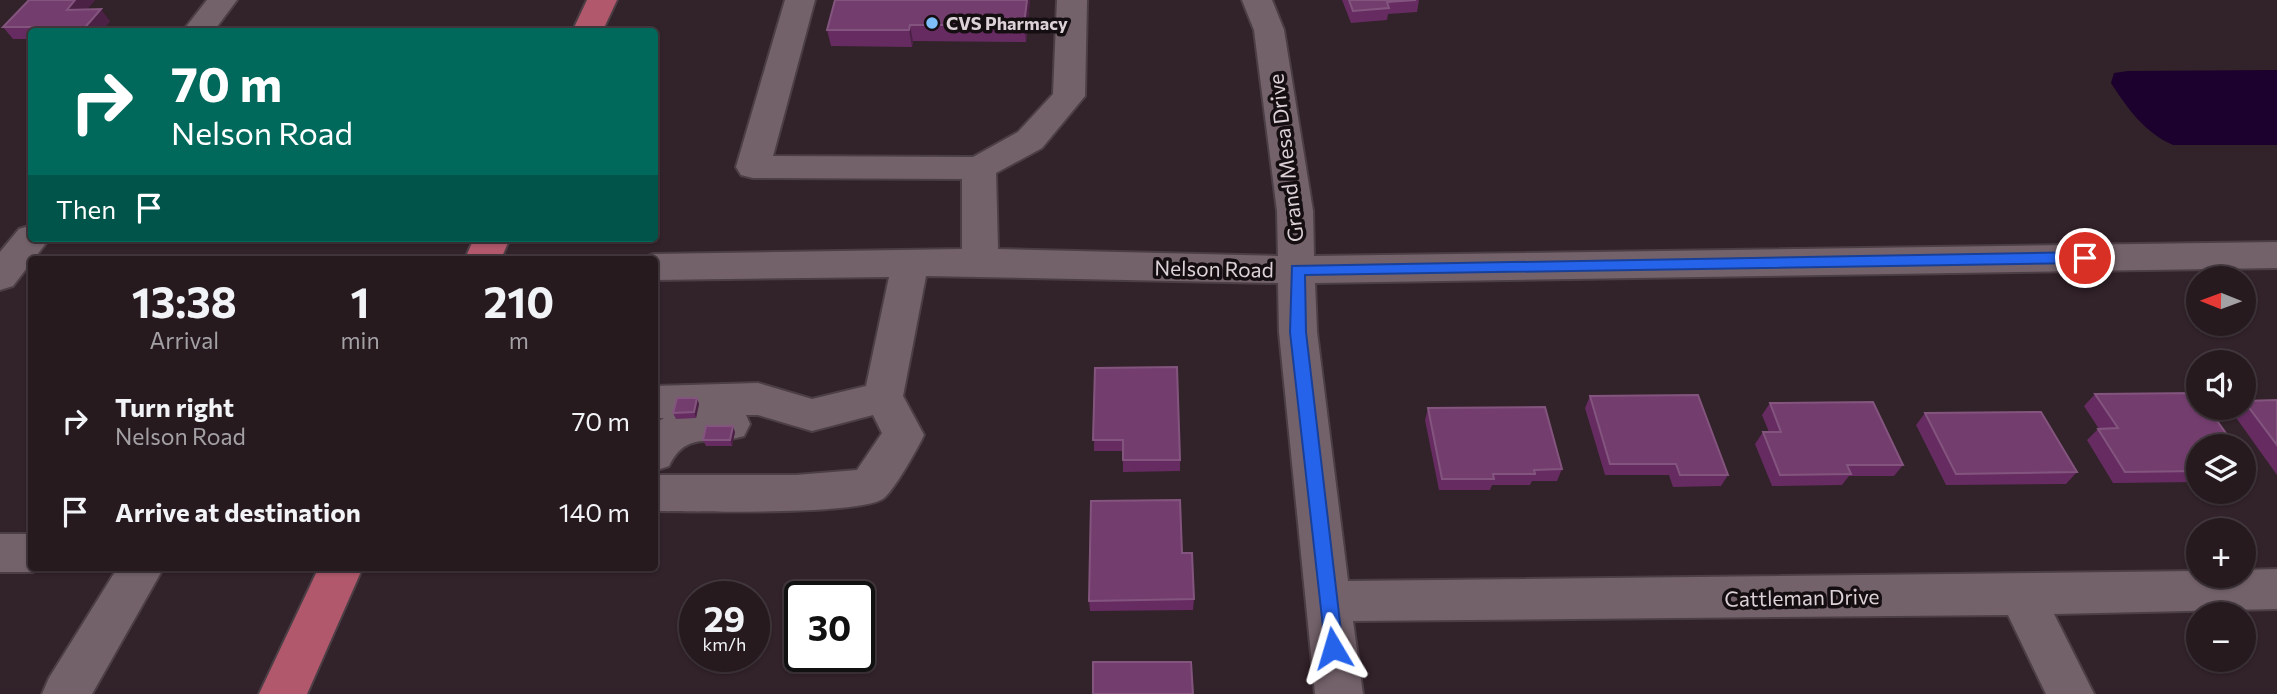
<!DOCTYPE html>
<meta charset="utf-8">
<style>
body{margin:0;font-family:Commissioner,sans-serif;background:#2e2328;color:#f1f3f6;height:100vh;display:flex;flex-direction:column;font-size:26px;white-space:nowrap}
*{box-sizing:border-box;margin:0}
p{font-size:23px;color:#a4a1a4}
.icon{flex:none;width:38px;height:38px;fill:none;stroke:currentColor;stroke-width:2;stroke-linecap:round;stroke-linejoin:round}
.map{position:relative;flex:1;overflow:hidden}
.details{position:absolute;left:28px;top:256px;width:630px;height:315px;display:flex;flex-direction:column;background:#261a1f;border-radius:7px;box-shadow:0 2px 5px #0004,0 0 0 2px #42383d}
.details>*{flex:none}
.guide{position:absolute;left:28px;top:28px;width:630px;height:214px;border-radius:7px;box-shadow:0 2px 5px #0004,0 0 0 2px #42383d;background:#00695c;color:#fff;overflow:hidden}
.needle{width:46px;rotate:271deg}
.fabs{position:absolute;left:2186px;top:266px;display:grid;gap:14px}
.fabs a{display:grid;place-items:center;width:70px;height:70px;border-radius:50%;background:#261a1f;box-shadow:0 2px 5px #0004,0 0 0 2px #42383d;font-size:35px}
.speed{position:absolute;left:679px;top:581px;display:flex;gap:14px;font-size:35px;font-weight:700;text-align:center}
.speed>*{display:grid;place-content:center;width:91px;height:91px;border-radius:50%;background:#261a1f;box-shadow:0 2px 5px #0004,0 0 0 2px #42383d;line-height:1}
.speed small{font-size:18px;font-weight:400}
.speed .limit{border:4px solid #111;border-radius:10px;background:#fff;color:#111}
.pin{position:absolute;display:grid;place-items:center;width:60px;height:60px;color:#fff;margin:-30px;border:4px solid #fff;border-radius:50%;box-shadow:0 2px 7px #0007}
.me{position:absolute;width:77px;margin:-38px;rotate:353deg;stroke-linejoin:round;filter:drop-shadow(0 0 5px #0008)}
.turn{display:flex;align-items:center;gap:24px;height:147px;padding:0 28px;font-size:32px}
.turn .icon{width:91px;height:91px;stroke-width:2.5}
.turn b{display:block;font-size:49px;line-height:60px}
.then{display:flex;align-items:center;height:66px;padding:0 28px;background:#0003;gap:14px;font-size:26px}
.eta{display:flex;justify-content:space-evenly;align-items:center;height:119px;text-align:center}
.eta b{font-size:42px;font-weight:700;line-height:49px}
ul{padding:0;list-style:none}
li{display:flex;align-items:center;gap:21px;height:91px;padding:0 28px}
li div{flex:1}
li b{display:block;font-size:26px}
li em{font-style:normal}
.map>svg:first-child{display:block}
.water{fill:#1c002e}
.lines{fill:none;stroke-linecap:round;stroke-linejoin:round}
.minor-casing{stroke:#4c3e45;stroke-width:4}
.major-casing{stroke:#4c3e45;stroke-width:4}
.minor{fill:#74626a;fill-rule:evenodd}
.major{fill:#b1586c;fill-rule:evenodd}
.wall{fill:#662c62}
.shaded-wall{fill:#4c2146}
.building{fill:#733e6e;stroke:#83557e;stroke-width:2}
.route{fill:#2563eb;stroke:#184099;stroke-width:2}
.poi-dot{fill:#7dbef9;stroke:#150e11;stroke-width:2.5}
.labels{text-anchor:middle;dominant-baseline:central;stroke-width:7;stroke-linejoin:round;paint-order:stroke}
.far-poi-label{font-size:18px;font-weight:bold;fill:#dcd1d6;stroke:#150e11;text-anchor:start}
.street-label{font-size:21px;fill:#dcd1d6;stroke:#150e11}
</style>
<div class="map">
<svg width="2277" height="694" viewBox="0 0 2277 694">
<rect width="100%" height="100%" fill="#322229"/>
<path class="water" d="M2277,70V145H2173C2145,133 2127,108 2111,83L2114,73L2128,71Z"/>
<g class="lines">
<defs>
<path id="minor" d="M207,0H237L213,32H182Z
M785,0H815L773,156L973,157L1018,132L1053,94L1057,0H1087L1085,96L1042,148L996,173L998,249L1278,256L1277,211L1254,30L1242,0H1272L1284,30L1313,211L1314,256L2277,242V268L1315,283L1317,332L1348,581L2198,571V576H2244V570L2277,569V609L2054,614L2094,694H2046L2008,615L1353,621L1363,694H1315L1279,332L1278,283L926,276L903,396L924,435C918,448 894,490 884,498C862,516 691,511 654,511V475H796L857,470L882,433L873,415L812,431L758,415H746L750,424L744,436C713,446 687,429 669,466L654,471V424L664,418H654V386L758,383L812,399L866,386L889,277L654,280V259L641,258L654,254L962,249V179L753,178L741,175L736,167Z
M32,225V238H50L13,286L0,290V252L19,229Z
M0,534H32V567H46L32,572H0Z
M118,567H164L92,694H42L49,678Z"/>
<path id="major" d="M587,0H617L602,32H572Z
M474,238H510L501,259H465Z
M319,567H363L307,694H259Z"/>
</defs>
<use href="#minor" class="minor-casing"/>
<use href="#major" class="major-casing"/>
<use href="#minor" class="minor"/>
<use href="#major" class="major"/>
</g>
<path class="wall" d="M95,0L87,9L110,21L101,32H32V39H13L3,27Z
M1030,0L1026,42L913,41L912,47L831,46L827,30Z
M1342,0H1419L1417,12L1388,14L1387,20L1351,23Z
M1095,368L1180,460V471L1123,472V451H1094Z
M2095,394L2198,446V482L2113,483L2087,440L2098,429H2099L2084,406Z
M1590,396L1728,475L1721,486L1673,487L1669,475H1605L1585,408Z
M697,398L699,404L696,418L676,419L673,413Z
M2277,400V475L2232,412L2237,408H2244V401Z
M1770,403L1903,465L1894,476H1849L1842,485L1772,486L1755,444L1763,432H1769L1762,415Z
M1428,408L1562,469L1557,481H1532L1530,485H1492L1490,490H1439L1425,420Z
M1925,413L2077,472L2066,484L1946,485L1916,425Z
M735,432L732,446H706L703,440Z
M1182,553L1194,599L1193,610L1090,611L1089,601Z"/>
<path class="shaded-wall" d="M75,0H95L76,22L67,10Z
M1027,0H1030L1026,42L1024,25Z
M101,9L110,21L101,32H81Z
M910,25L913,41L912,47L909,30Z
M697,398L699,404L696,418L694,412Z
M733,426L735,432L732,446L730,440Z"/>
<path class="building" d="M29,0H75L67,10L101,9L81,32H42L46,27H3Z
M835,0H1027L1024,25H910L909,30H827Z
M1349,0H1416L1387,2L1389,8L1353,11Z
M1177,367L1180,460H1123V440H1093L1095,368Z
M2197,393L2198,408H2208L2235,446H2198V471L2125,472L2098,429L2118,428L2095,394Z
M1698,395L1728,475H1680L1676,464H1610L1590,396Z
M677,398H697L694,412L673,413Z
M2277,400V445L2244,401Z
M1873,402L1903,465H1847L1851,474L1780,475L1763,432H1781L1770,403Z
M1545,407L1562,469L1534,470L1535,474H1493L1494,479H1442L1428,408Z
M2041,412L2077,472L1956,474L1925,413Z
M706,426H733L730,440H703Z
M1180,500L1182,553H1192L1194,599L1089,601L1091,501Z
M1093,662H1191L1193,694H1093Z"/>
<path class="route" d="M2085,252L2093,258L2085,263L1305,275L1306,332L1343,648L1340,654L1333,656L1326,654L1290,332L1292,266Z"/>
<circle class="poi-dot" cx="932" cy="23" r="7"/>
<g class="labels">
<g class="far-poi-label">
<text x="946" y="23">CVS Pharmacy</text>
</g>
<g class="street-label">
<text transform="translate(1285 158) rotate(-97)">Grand Mesa Drive</text>
<text transform="translate(1214 268) rotate(1)">Nelson Road</text>
<text transform="translate(1802 597) rotate(-1)">Cattleman Drive</text>
</g>
</g>
</svg>
<div class="fabs">
<a><svg class="needle" viewBox="-14 -14 28 28"><path d="M0-13l5 13h-10z" fill="#e53935"/><path d="M0 13l5-13h-10z" fill="#a4a1a4"/></svg></a>
<a><svg class="icon" aria-label="sound" viewBox="0 0 24 24"><path d="M4 9h4l5-4v14l-5-4H4zM17 9q2 3 0 6"/></svg></a>
<a><svg class="icon" aria-label="layers" viewBox="0 0 24 24"><path d="M12 4l9 5-9 5-9-5zM3 14l9 5 9-5"/></svg></a>
<a>+</a>
<a>−</a>
</div>
<div class="speed"><div>29<small>km/h</small></div><div class="limit">30</div></div>
<div class="pin" style="left:2085px;top:258px;background:#d93025"><svg class="icon" aria-label="arrive" viewBox="0 0 24 24"><path d="M6 21V4h12l-3 4 3 4H6"/></svg></div>
<svg class="me" style="left:1333px;top:648px" viewBox="-20 -20 40 40"><path d="M0-17L14 15 0 8-14 15z" fill="#2563eb" stroke="#fff" stroke-width="4"/></svg>
<div class="guide">
<div class="turn"><svg class="icon" aria-label="right" viewBox="0 0 24 24"><path d="M7 20v-9h11M14 6l5 5-5 5"/></svg><div><b>70 m</b>Nelson Road</div></div>
<div class="then">Then<svg class="icon" aria-label="arrive" viewBox="0 0 24 24"><path d="M6 21V4h12l-3 4 3 4H6"/></svg></div>
</div>
<section class="details">
<div class="eta">
<div><b>13:38</b><p>Arrival</p></div>
<div><b>1</b><p>min</p></div>
<div><b>210</b><p>m</p></div>
</div>
<ul>
<li><svg class="icon" aria-label="right" viewBox="0 0 24 24"><path d="M7 20v-9h11M14 6l5 5-5 5"/></svg><div><b>Turn right</b><p>Nelson Road</p></div><em>70 m</em></li>
<li><svg class="icon" aria-label="arrive" viewBox="0 0 24 24"><path d="M6 21V4h12l-3 4 3 4H6"/></svg><div><b>Arrive at destination</b></div><em>140 m</em></li>
</ul>
</section>
</div>
